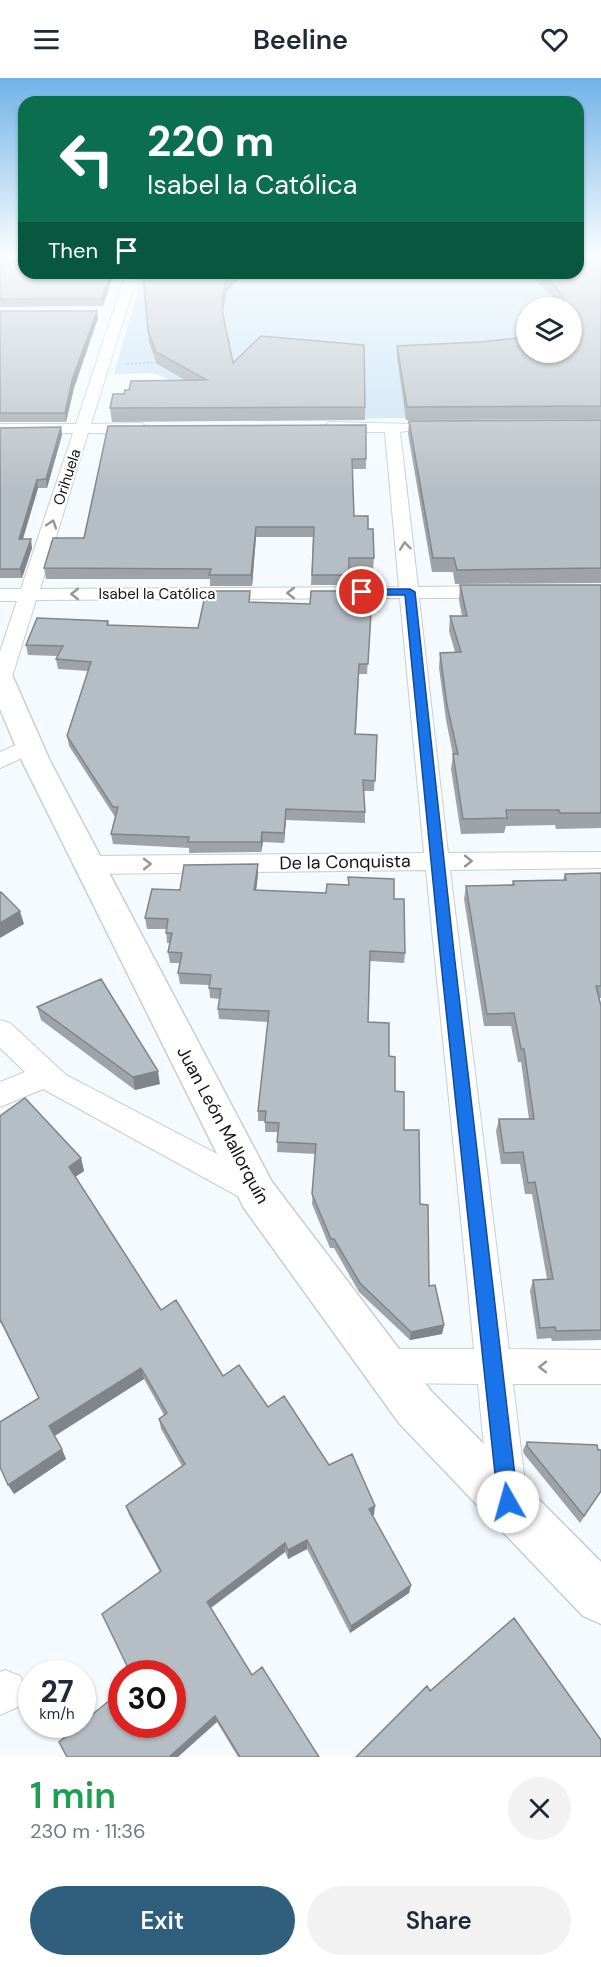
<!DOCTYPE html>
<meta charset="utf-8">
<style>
body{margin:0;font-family:"DM Sans",sans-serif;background:#f2f2f3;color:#1f2937;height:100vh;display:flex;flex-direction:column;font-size:22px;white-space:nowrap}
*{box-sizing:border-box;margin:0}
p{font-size:20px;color:#747a83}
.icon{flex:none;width:33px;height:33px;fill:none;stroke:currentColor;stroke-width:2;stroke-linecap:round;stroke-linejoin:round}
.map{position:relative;height:1679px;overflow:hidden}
.sheet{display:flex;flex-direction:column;background:#fff;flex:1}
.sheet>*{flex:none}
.top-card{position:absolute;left:18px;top:18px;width:566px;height:183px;border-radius:18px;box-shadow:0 2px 4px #0004;background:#0b6e4f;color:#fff;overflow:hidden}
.fabs{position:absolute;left:516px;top:219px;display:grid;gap:12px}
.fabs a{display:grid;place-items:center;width:66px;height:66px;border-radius:50%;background:#fff;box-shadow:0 2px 4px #0004;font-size:30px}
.speed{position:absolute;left:18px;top:1582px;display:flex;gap:12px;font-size:30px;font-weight:700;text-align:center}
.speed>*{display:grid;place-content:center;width:78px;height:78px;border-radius:50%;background:#fff;box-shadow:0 2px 4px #0004;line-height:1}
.speed small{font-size:15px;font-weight:400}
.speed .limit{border:9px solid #d22;background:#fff;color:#111}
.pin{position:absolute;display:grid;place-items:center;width:51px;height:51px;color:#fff;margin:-26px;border:3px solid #fff;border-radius:50%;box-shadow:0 2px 6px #0007}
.me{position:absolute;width:66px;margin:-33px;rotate:353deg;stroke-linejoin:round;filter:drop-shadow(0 0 4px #0008)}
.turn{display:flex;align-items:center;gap:21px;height:126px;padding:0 30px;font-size:27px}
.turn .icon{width:78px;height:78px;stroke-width:2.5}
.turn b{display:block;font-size:42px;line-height:51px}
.then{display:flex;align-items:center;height:57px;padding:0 30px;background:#0003;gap:12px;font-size:22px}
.round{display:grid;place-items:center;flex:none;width:63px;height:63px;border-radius:32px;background:#f2f2f3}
.overview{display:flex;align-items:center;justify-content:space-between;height:102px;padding:0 30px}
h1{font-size:36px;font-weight:600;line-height:45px;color:#1e9e55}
.primary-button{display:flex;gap:12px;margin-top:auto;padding:12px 30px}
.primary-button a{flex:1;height:69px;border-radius:36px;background:#2f5f7d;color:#fff;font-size:24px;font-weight:600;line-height:69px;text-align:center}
.primary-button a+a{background:#f2f2f3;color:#1f2937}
header{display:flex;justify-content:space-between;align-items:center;height:78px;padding:0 30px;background:#fff;font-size:27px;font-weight:600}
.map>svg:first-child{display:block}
.green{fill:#c6e2f5;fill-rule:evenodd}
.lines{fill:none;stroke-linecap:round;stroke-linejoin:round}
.minor-casing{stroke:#c6cfd5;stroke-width:2}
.tertiary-casing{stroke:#c6cfd5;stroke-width:3}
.path{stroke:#aeb3b6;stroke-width:2;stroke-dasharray:2 2;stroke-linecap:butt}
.minor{fill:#fff;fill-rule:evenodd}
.tertiary{fill:#fff;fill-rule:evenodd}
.wall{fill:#9da3a9}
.shaded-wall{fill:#7f858a}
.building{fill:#b6bec5;stroke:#7f858a;stroke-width:1.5}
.oneway{stroke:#959697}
.route{fill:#1a73e8;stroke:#114b97;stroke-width:1.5}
.labels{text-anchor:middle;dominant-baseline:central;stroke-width:4.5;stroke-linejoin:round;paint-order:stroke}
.far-street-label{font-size:15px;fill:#131618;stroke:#fff}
.street-label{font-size:18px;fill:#131618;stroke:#fff}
</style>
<header><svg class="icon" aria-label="menu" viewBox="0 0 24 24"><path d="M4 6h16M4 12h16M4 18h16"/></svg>Beeline<svg class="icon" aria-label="heart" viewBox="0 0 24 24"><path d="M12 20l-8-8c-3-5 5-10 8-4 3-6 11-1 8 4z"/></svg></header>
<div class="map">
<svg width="601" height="1679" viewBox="0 0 601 1679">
<rect width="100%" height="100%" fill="#f4fafe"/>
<path class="green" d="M143,195H578L601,338L208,342L210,319L154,295L114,296ZM526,230H572V274H526Z"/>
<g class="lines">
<defs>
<path id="minor" d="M126,195H138L91,346L141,345L149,350L141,355H88L40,511L399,509L385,354H330L322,349L330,344L413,346L416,349L413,352L400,354L418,509L493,508L500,510L502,514L500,518L493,520H419L448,775L601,774V790L450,792L509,1271L601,1272V1306H513L527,1421L521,1434L508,1440L495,1434L489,1421L478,1306L385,1305L373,1300L368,1288L373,1276L385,1271H474L426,792L89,796L80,793L77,787L80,781L89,778L424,775L400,520L36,522L11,602L8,606L0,608V574L17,523H0V511H21L73,355L0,356V346H76Z
M29,661L37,663L40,668L37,673L0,690V674Z
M0,942L10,945L66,997L265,1101L270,1111L265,1121L254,1125L243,1121L43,1011L0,1029V1004L25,994L0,970Z
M5,1592L20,1598L26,1613L20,1628L0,1637V1594Z"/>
<path id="tertiary" d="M0,591L9,593L13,599L50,683L272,1104L431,1313L601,1484V1546L583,1538L399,1345L244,1130L22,683L0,631Z"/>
</defs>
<use href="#minor" class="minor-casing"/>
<use href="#tertiary" class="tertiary-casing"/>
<path class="path" d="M127,286L159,284"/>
<use href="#minor" class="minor"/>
<use href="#tertiary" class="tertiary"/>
</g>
<path class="wall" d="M0,178L114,195L103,228L0,229Z
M601,178V341L406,342L397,280V268L572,274V230H560L552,218L528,195H578Z
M143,195H245L227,213L223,231V239L233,285L365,329V342L112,344L110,330L124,316L129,312L185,302L157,286L149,265Z
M0,233L98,240L74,310L66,344H0Z
M601,342V505L455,506L453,494H432L408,356L409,343Z
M108,348L366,381V391H352L354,438L368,451L374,480L373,491L349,490V507H311L313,459H256L252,508H210V501H46L44,490L84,460Z
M61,349L62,357L47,410H38L23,461L32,470L22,500H0V350Z
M460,507H601V750L556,751L555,747L506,748L504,755L461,756L451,691L453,677L446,642L439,590L440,575L455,574L449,553L450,538H462L459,522Z
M250,524L350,533L371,534L367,596H359L356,656L377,657L374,713H363L365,734V745L286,742L284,765L263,764L261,774L189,775V770L113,766L111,756L115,739L69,668L67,658L88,593L58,591L56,581L57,578L28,577L26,567L108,543L109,547L198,550Z
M601,795V920H599L601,928V1262L552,1263L551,1260L537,1261L530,1213L533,1202L547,1201L532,1116H525L520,1086H501L496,1053L499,1041H529L521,984H518L511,948H484L464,821L466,808L512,807L513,803L563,802L565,796Z
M258,796L256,812L326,815L348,807V799L394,821L405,875L404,885L370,883L368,944L389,978L395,1013L404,1052L420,1126L429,1208L444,1247L442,1256L410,1262L359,1214L334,1170H330L312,1126L315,1076L277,1074L278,1054H265V1043H258V1033L268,944L219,941L218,931L220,921L210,920L209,907L180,906L178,895L180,885H170L168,874L170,865H167L166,851H147L145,840L180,812Z
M37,929L160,1006L135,1012L41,942Z
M0,1038L81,1080L84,1093L75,1099L161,1232L223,1298L268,1329L329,1387L374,1437L372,1438L411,1507L409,1515L350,1555L307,1471L288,1481L285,1474L211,1530L252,1597L319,1679H238L217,1644L172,1647L160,1494L129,1437L126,1428L182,1388L161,1351L159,1341L164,1337L144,1301L55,1358L66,1381L14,1416L39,1320L1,1245H0Z
M527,1364L601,1372V1414L580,1445L524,1376L523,1372Z"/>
<path class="shaded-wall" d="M111,195H114L103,228L102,220Z
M233,195H245L227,213L223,231L222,219L226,202Z
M97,233L98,240L74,310L66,344L65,335L72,302Z
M61,349L62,357L47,410L46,401Z
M37,402L38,410L20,470L19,461Z
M256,449V459L252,508L251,497Z
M31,461L32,470L22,500L20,491Z
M286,731V742L284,765V755Z
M262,754L263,764L261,774V764Z
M258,786V796L255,822L254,812Z
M20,833L24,846L0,860V845Z
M158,993L160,1006L135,1012L133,999Z
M81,1080L84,1093L72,1101L69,1089Z
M444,1247L442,1256L410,1262L411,1254Z
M141,1290L144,1301L54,1358L49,1348Z
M62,1371L66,1381L14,1416L8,1407Z
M375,1428L374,1437L367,1440L369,1431Z
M307,1462V1471L288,1481V1472Z
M285,1465V1474L209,1531L207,1524Z
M411,1507L409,1515L350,1555L351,1548Z
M215,1638L217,1644L178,1679H169Z"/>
<path class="building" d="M0,178H24V195H111L102,220L0,221Z
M578,178H601V328L407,329L397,268L479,264L526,259V274H572V254H573L572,250V230H566L563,219L554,206L542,195H578Z
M143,195H233L226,202L222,219L223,237L233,285L261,258L364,267L365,329L110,330L113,316H124L125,312H129L131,303L207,302L156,274L148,253Z
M0,233H97L72,302L65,335H0Z
M601,342V490L457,492L454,480H433L409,343Z
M366,347V381H352L354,438H368V451H373L374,480H349V497H312L314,449H256L251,497H209L211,491L44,490L53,460H84L108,348Z
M61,349L46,401L37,402L19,461H31L20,491H0V350Z
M460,507H601V735H560L559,732H506L507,740L463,741L453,676H458L447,627L440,575L461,574L450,538H467Z
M206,513H250L249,524L310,526L311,513H349L350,533L371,534L368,586H359L355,656L377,657L375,703L363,702L365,734L286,731L284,755L262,754L261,764H188L189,759L111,756L118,729H113L67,658L91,584L56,581L63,568L26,567L37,540L108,543L107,547L198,550Z
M258,786L254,812L326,815L327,806L349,807L348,799L394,801V821H404L405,875L370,873L368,944L389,945V978L395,979V1013L404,1014V1052H419L420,1126L428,1127L429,1208L435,1207L444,1247L411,1254L360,1205L334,1161H331L312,1116L316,1066L277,1064L279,1045L265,1044L266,1033H258L269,933L218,931L221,911L209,910L211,897L178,895L182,875L168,874L172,855H166L168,841L145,840L152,811L180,812L184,787Z
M601,795V908H596L601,928V1252L556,1253L555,1249L540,1250L533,1202L553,1201L535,1104L528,1105L523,1074L504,1075L499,1041H534L524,971H521L514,935L487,936L466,808L514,807L513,803L566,802L565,796Z
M1,814L20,833L0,845V815Z
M101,901L158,993L133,999L37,929Z
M25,1020L81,1080L69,1089L161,1232L176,1222L223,1298L239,1287L268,1329L284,1318L329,1387L352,1376L375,1428L369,1431L411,1507L351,1548L307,1462L288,1472L285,1465L207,1524L252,1597L262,1589L319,1679H240L215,1638L169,1679H67L59,1664L80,1647H82V1645L122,1612V1647H172V1596H131L102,1536L161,1493L126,1428L185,1386L159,1341L167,1335L141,1290L49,1348L62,1371L8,1407L0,1389V1344L39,1320L0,1241V1038Z
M527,1364L597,1367L598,1372H601V1413L584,1438L527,1368Z
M514,1540L601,1662V1679H356L427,1608L430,1613Z"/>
<defs><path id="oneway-chevron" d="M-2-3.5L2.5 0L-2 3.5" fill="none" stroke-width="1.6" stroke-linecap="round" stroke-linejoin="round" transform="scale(1.5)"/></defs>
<g class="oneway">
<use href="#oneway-chevron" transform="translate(52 446) rotate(-72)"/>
<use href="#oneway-chevron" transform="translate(405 468) rotate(-96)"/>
<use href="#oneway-chevron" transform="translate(291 515) rotate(180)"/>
<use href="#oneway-chevron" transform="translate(75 516) rotate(180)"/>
<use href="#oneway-chevron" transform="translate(468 783)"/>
<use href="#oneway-chevron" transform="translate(147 786) rotate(-1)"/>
<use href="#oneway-chevron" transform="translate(543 1289) rotate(-180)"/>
</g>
<linearGradient id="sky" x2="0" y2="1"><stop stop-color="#71b2e7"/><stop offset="0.43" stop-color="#fafdff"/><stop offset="1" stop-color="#fafdff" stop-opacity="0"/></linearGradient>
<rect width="601" height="413" fill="url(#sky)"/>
<path class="route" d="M362,511H410L415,514L454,875L518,1424L515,1431L508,1434L501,1431L498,1424L440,875L405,517H359V512Z"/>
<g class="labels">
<g class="far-street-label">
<text transform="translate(67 399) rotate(-72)">Orihuela</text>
<text x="157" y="516">Isabel la Católica</text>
</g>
<g class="street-label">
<text transform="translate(345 784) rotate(-1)">De la Conquista</text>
<text transform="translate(223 1047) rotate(62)">Juan León Mallorquín</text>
</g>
</g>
</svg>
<div class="fabs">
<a><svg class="icon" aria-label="layers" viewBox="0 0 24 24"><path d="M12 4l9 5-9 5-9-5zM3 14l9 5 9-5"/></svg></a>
</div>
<div class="speed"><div>27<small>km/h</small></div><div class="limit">30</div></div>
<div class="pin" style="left:362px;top:514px;background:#d93025"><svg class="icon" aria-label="arrive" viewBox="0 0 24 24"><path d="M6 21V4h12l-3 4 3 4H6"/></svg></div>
<svg class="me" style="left:508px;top:1424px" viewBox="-20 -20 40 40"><circle r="19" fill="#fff"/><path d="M0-13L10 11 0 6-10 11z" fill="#1a73e8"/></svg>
<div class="top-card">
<div class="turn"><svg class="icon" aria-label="left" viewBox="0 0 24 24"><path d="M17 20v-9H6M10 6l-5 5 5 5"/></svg><div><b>220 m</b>Isabel la Católica</div></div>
<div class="then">Then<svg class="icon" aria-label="arrive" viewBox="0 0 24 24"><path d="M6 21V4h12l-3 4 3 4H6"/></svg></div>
</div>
</div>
<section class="sheet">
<div class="overview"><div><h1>1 min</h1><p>230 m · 11:36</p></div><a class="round"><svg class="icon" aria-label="close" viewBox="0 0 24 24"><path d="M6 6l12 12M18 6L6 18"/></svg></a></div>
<div class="primary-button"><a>Exit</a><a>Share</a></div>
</section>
